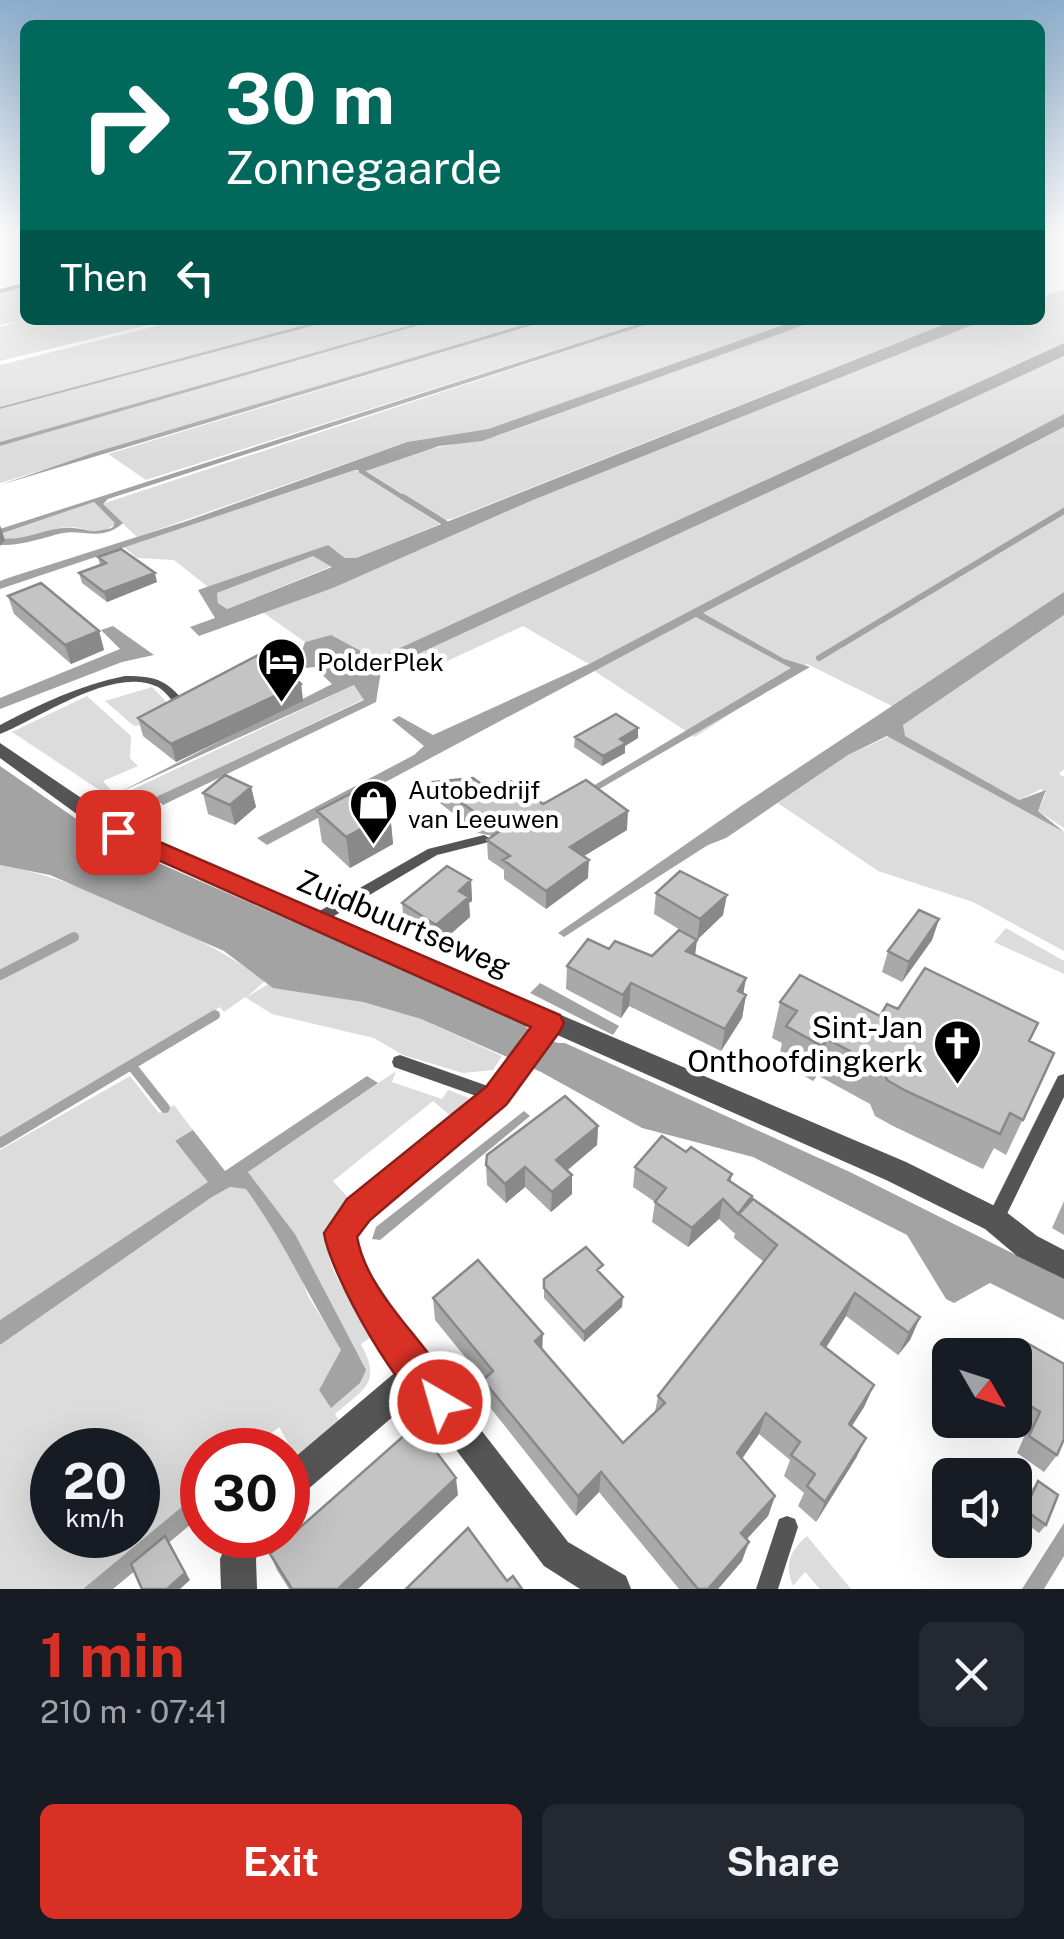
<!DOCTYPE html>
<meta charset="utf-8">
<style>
body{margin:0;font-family:"Public Sans",sans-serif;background:#242831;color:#f1f3f6;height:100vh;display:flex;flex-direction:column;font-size:38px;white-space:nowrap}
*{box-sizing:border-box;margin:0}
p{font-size:32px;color:#9ea1a6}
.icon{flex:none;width:55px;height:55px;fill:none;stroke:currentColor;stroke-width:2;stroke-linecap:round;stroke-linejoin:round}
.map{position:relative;height:1589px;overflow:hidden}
.sheet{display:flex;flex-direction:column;background:#171b24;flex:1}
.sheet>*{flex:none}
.top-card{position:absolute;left:20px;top:20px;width:1025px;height:305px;border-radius:15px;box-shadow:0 10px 40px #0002;background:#00695c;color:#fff;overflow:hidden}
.needle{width:65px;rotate:129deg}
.fabs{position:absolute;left:932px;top:1338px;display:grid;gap:20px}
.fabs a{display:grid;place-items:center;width:100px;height:100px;border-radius:15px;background:#171b24;box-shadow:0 10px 40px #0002;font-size:50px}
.speed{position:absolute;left:30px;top:1428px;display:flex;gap:20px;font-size:50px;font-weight:700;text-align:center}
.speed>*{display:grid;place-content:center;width:130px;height:130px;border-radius:50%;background:#171b24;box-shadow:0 10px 40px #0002;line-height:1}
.speed small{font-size:25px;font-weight:400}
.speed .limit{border:15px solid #d22;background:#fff;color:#111}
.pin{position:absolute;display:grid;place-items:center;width:85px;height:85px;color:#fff;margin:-42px;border-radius:20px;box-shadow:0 5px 15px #0006}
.me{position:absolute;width:110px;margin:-55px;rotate:322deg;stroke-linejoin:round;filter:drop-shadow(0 0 8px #0008)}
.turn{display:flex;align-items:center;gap:35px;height:210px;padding:0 40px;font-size:45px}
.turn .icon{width:130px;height:130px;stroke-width:2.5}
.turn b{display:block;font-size:70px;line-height:85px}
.then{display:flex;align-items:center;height:95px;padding:0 40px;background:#0003;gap:20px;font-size:38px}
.round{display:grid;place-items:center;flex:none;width:105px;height:105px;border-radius:15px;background:#242831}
.summary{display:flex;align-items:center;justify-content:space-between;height:170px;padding:0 40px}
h1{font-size:60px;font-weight:700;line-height:75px;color:#d93025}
.primary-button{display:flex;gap:20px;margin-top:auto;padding:20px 40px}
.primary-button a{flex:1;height:115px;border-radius:15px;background:#d93025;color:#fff;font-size:40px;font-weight:700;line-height:115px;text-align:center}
.primary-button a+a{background:#242831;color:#f1f3f6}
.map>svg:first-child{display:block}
.green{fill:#dcdcdc;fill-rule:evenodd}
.water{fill:#a3a3a3;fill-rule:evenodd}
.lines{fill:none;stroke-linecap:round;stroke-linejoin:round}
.stream-far3{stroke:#a3a3a3;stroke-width:4}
.stream-far2{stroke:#a3a3a3;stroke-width:5}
.stream-far1{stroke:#a3a3a3;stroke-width:6}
.stream{stroke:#a3a3a3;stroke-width:10}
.lane{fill:#555;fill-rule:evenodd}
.street{fill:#555;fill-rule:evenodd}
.wall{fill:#a9a9a9}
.shaded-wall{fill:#898989}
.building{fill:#c4c4c4;stroke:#898989;stroke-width:2.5}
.route{fill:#d93025;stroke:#8d1f18;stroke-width:2.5}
.labels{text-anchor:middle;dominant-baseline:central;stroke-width:9;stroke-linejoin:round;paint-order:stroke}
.poi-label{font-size:25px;fill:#000;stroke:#fff;text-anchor:start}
.near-street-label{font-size:30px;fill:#000;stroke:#fff}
.near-poi-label{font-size:30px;fill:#000;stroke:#fff;text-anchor:end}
</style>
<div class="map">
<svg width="1064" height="1589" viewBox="0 0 1064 1589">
<rect width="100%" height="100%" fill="#fff"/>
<path class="green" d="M25,287V321L170,320L0,361V327L22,321L0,325V292Z
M1064,289V343L376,659L331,635L305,642L261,611L333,588L533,500L985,320H1040V298Z
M180,320H323L0,407V365Z
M335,320H429L0,442V409Z
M437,320H539L0,483V446Z
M550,320H650L146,480L108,454Z
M661,320H797L488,429L407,442L137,537L102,504Z
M818,320H955L452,519L444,520L366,471L423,450L497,436Z
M1064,356V414L589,664L523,626L430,669L406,658Z
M1064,427V592L894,707L807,664L695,737L593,670Z
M355,470L440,524L356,558H345L328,545L208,587L174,560L137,558L124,547Z
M94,502L116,523C97,539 90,528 71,527C46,527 26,542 0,538V534Z
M313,556L332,566L227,609L218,603L217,593Z
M1064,615V769L1059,774L1064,777V828L1038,811L1046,793L1041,789L1019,800L904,736L903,725Z
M354,685L364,699L136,807L121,795Z
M152,687L175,711L150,724L134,726L105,701Z
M87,696L131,736L130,758L138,766L103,781L114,794L110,797L12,732Z
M892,735L1064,832V951L973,902L878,871L778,803L848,755Z
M0,865C69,875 210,938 265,981L247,997L268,984L363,1002L421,1019L502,1056L493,1070L463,1073L403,1055L374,1038L272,1014L245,997L224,1012L220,1007L0,1140Z
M1006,928L1064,961V974L994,942Z
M396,1071L392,1082L442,1099L448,1090L469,1098L452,1117L433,1101L333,1181L350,1200C299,1245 346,1288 373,1336L361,1344C382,1383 365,1388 335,1414L341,1424L288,1469V1450H280L288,1442L279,1427L251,1450H202V1490L83,1589H0V1345L212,1197L230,1187L247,1189L294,1258L308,1296L342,1351L319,1390L360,1383L295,1234L248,1172ZM52,1450H138V1535H52Z
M130,1076L159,1113L174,1105L193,1130L175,1142L209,1182L0,1320V1150Z
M807,1536L851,1589H820L805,1572L793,1586C784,1564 790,1551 807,1536Z"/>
<path class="water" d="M323,320H335L0,409V407Z
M429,320H437L0,446V442Z
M539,320H550L0,485L96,452Z
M650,320H661L108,499L103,504L123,523C102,542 83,529 63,533C41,538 22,546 0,545V538C26,542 49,525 73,528C95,530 86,534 112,528L115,523L94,502L0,534V529Z
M797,320H818L482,441L439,446L366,471L355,470L0,589V581L11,577L187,521L407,442L488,429Z
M955,320H985L533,500L333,588L199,636L190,627L215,618L198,590L328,545L345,558H356ZM313,556L332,567L227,609L218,603L217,593Z
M1064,343V356L381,671L376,702L163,805L154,798L364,700L354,685L118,793L332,684L314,667L290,670L287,664L300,656L305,642L331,635L376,659Z
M1064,414V427L703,613L784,659L810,667L508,842L504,839L791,668L696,617L267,845L257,838L414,755L424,746L392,720L399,716L433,735L589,664Z
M1064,592V615L903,725L905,736L1019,800L1046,790L1038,811L1064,832L887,736L848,755L726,838L708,845L564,937L558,933L741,806Z
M113,626L154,655L122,662L0,709V698L120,649L101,630Z
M0,766L108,841L523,1022C529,1034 552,1044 565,1043L852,1173L1064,1279V1320L990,1283L954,1303L946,1299L907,1235L753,1157L642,1128L541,1072L421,1019L363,1002L273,988L224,951L50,875L0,865Z
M540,983L619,1026L613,1035L530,993Z
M367,1076L378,1083L248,1172L295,1234L366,1370L360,1383L331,1408L319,1390L341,1350C308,1296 284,1241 246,1189L230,1187L212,1197L0,1345V1320L208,1182L175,1141L193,1130L225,1171Z
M524,1111L530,1116L380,1240L372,1239L376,1227Z
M202,1490V1515L113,1589H83Z
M1064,1523V1556L1044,1589H1022Z"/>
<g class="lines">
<path class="stream-far3" d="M0,291L25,285"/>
<path class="stream-far2" d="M361,471L407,500"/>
<path class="stream-far1" d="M403,497L445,523
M819,658L1064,511"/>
<path class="stream" d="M0,975L74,937
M131,1065L165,1108
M0,1143L215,1015"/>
<path class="lane" d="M125,676C160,676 167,681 190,708L184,711L180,710C173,703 167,692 158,687C114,665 40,718 0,734V725C40,704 80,685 125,676Z
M484,835L491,839L489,842L437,855L319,925H309L307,921L309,917L428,849Z
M400,1055L502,1091L504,1096L502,1101L496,1103L394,1067L392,1062L394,1057Z
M1064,1074V1097L1001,1226L995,1228L989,1226L986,1220L1058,1076Z
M787,1516L795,1519L798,1527L778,1589H756L779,1519Z"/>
<path class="street" d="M0,743L99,810L148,839L906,1162L1005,1211L1037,1236L1064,1250V1279L1017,1256L985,1229L886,1180L555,1034L505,1104L368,1218L355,1236L358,1254L429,1363L568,1542L626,1576L631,1589H580L544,1566L416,1397L300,1496L288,1501V1463L398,1370C378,1339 325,1270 326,1236C327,1199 459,1118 488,1087C505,1068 519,1045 534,1025L134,849L85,820L0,758Z
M230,1535H264L256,1559L257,1589H221L220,1559Z"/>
</g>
<path class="wall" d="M98,557L157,582L107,602L82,583L79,573L100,565Z
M8,596L99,631L104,650L71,664L14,614Z
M301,684L303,701L176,762L143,736L138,718Z
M575,737L638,738L625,746V753L602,766L574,747Z
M434,782L488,789L627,830L584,856L588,878L546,909L504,879V870L488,859L487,840L492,836L478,833L436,800Z
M251,787L256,807L235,825L208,814L203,793Z
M317,811L390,813L393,844L350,868L322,842Z
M471,880L472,901L469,903L470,917L438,945L404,924L402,903Z
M656,893L723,915L697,940L654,914Z
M939,919L932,940L902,982L882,972L888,951Z
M609,949L652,956L695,955L746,995L742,1018L721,1051L629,1006L621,1018L566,989L567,966Z
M780,1002L880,1016L898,1009L1038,1023L1030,1041L1054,1053L1006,1155L994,1148L983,1169L893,1126L875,1116L870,1104L817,1075L813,1081L778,1062L782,1043L772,1038Z
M598,1126L597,1145L567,1170L572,1175V1194L551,1212L525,1187L506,1203L487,1185L486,1165Z
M635,1167L730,1181L751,1201L920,1317L910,1340L898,1355L846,1316L826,1348L874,1385L864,1407L852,1426L866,1438L856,1458L816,1522L798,1506L804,1493L784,1476L790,1460L759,1434L742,1459L775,1496L768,1516L746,1539L742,1561L718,1589H679L599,1492L576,1516L485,1401L483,1379L435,1320L433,1298L542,1350L623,1443L655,1412L658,1396L764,1262L734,1238L735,1232L734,1233L719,1219L688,1247L652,1222L655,1202L633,1187Z
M1064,1201V1235L1052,1228Z
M602,1275L622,1307L584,1342L544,1298V1279Z
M1027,1343L1057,1455L1044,1472L1017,1453L1027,1430L1012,1420H1015V1362Z
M1038,1481L1046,1525L1039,1533L1019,1518L1032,1489Z
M458,1495L358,1589H289L277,1570L270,1554Z"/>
<path class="shaded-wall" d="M0,525L5,540L0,546Z
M155,573L157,582L107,602L104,592Z
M99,631L104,650L71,664L65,645Z
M301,684L303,701L176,762L171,744Z
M638,728V738L625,746V753L602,766L603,756L620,739Z
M251,787L256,807L235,825L230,805Z
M628,811L627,830L569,865L570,847Z
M390,813L393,844L350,868L346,837Z
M589,860L588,878L546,909V891Z
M471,880L472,901L469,903L470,917L438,945L436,925L459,891Z
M727,895L723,915L697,940L700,919Z
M939,919L932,940L902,982L909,962Z
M697,940L694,964L686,951Z
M746,978L742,1002L738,991Z
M631,983L629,1006L621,1018L623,995Z
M746,995L742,1018L721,1051L725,1029Z
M827,1039L817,1075L813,1081L822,1046Z
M598,1126L597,1145L556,1180V1160Z
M525,1167V1187L506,1203L505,1184Z
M732,1174L728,1194L723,1199L719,1219L688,1247L692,1228Z
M572,1175V1194L551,1212L552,1192Z
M855,1293L846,1316L813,1367L821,1344Z
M623,1297L622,1307L584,1342V1332Z
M920,1317L910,1340L898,1355L909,1333Z
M543,1334L542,1356L535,1341Z
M874,1385L864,1407L840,1444L849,1424Z
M766,1413L759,1434L731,1474L737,1453Z
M866,1438L856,1458L816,1522L825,1502Z
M601,1472L599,1492L576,1516L578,1496Z
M456,1478L458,1495L358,1589H338Z
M775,1496L768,1516L735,1552L741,1533Z
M165,1536L190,1580L180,1589H167Z
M749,1542L742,1561L718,1589H708Z"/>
<path class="building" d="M121,549L155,573L104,592L79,573L106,563L98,557Z
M41,583L99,631L65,645L8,596Z
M264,652L301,684L171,744L138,718Z
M616,714L638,728L620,739L626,743L603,756L575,737Z
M225,775L251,787L230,805L203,793Z
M473,778L488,789L506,778L543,804L586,780L628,811L570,847L589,860L546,891L503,860L510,856L487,840L500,831L492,825V817L477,814L434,782Z
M360,789L390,813L346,837L317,811Z
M447,866L471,880L459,891L469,897L436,925L402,903Z
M680,871L727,895L700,919L656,893Z
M919,910L939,919L909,962L888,951Z
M679,930L697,940L686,951L746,978L738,991L746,995L725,1029L631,983L623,995L567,966L588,939L609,949L615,941L652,956Z
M925,968L1038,1023L1029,1041L1054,1053L1023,1120L1010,1113L1000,1134L906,1091L887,1080L882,1068L827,1039L822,1046L786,1026L797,1011L780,1002L800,975L880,1016L887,1004L898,1009Z
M565,1096L598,1126L556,1160L572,1175L552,1192L525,1167L505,1184L486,1165L487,1155Z
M662,1136L686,1152L691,1147L732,1174L728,1180L752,1196L738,1214L723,1199L692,1228L655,1202L666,1188L635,1167Z
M753,1199L920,1317L909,1333L855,1293L821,1344L874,1385L849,1424L866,1438L825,1502L807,1486L815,1474L791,1455L800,1442L766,1413L737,1453L775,1496L741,1533L749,1542L708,1589H698L601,1472L578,1496L483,1380L493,1371L433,1298L478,1260L543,1334L535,1341L623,1443L665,1403L658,1396L777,1245L739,1214Z
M586,1247L603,1265L597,1270L623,1297L584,1332L544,1288V1279Z
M1027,1343L1064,1364V1439L1057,1455L1029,1436L1040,1412L1015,1396V1369Z
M416,1425L456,1478L338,1589H292L270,1554Z
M1038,1481L1058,1495L1046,1525L1025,1510Z
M468,1528L507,1581L513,1576L522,1589H406Z
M165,1536L185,1573L167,1589H142L131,1564Z"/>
<linearGradient id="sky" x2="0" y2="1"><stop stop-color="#8cadcc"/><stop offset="0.51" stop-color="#fff"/><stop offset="1" stop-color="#fff" stop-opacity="0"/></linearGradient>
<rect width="1064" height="456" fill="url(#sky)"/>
<path class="route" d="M118,824L560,1015L564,1023L560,1031L506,1105L370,1220L357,1237C369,1301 434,1344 458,1402L453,1415L440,1420C402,1404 330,1274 324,1233L347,1199L486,1087L531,1027L109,838V827Z"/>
<defs>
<symbol id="hotel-pin" viewBox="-11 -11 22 30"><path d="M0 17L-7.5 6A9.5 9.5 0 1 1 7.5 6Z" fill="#000" stroke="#fff"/><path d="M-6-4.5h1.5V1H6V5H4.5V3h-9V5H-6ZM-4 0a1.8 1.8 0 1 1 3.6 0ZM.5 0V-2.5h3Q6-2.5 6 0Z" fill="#fff"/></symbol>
<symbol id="shop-pin" viewBox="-11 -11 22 30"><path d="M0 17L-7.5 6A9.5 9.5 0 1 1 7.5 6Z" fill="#000" stroke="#fff"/><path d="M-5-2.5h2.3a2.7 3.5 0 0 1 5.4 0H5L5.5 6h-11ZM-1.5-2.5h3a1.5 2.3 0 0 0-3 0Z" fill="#fff"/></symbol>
<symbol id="church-pin" viewBox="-11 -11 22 30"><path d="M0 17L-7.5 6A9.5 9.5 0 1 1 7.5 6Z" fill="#000" stroke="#fff"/><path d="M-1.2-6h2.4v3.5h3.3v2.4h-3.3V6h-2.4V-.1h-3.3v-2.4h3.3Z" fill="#fff"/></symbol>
</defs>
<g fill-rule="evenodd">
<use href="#hotel-pin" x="254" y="634" width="55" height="75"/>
<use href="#shop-pin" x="346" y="776" width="55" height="75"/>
<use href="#church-pin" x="930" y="1016" width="55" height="75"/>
</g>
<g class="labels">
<g class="poi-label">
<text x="317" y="662">PolderPlek</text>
<text x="408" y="790">Autobedrijf<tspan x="408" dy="29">van Leeuwen</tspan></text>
</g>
<g class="near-street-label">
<text transform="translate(404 923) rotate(23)">Zuidbuurtseweg</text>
</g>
<g class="near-poi-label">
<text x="923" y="1027">Sint-Jan<tspan x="923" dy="34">Onthoofdingkerk</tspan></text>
</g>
</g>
</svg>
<div class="fabs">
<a><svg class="needle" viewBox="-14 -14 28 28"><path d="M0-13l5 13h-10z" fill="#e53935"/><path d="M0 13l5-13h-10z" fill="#9ea1a6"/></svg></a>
<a><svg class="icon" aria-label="sound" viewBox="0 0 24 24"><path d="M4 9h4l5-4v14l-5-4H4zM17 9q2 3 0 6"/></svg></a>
</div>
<div class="speed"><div>20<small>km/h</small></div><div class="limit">30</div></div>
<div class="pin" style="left:118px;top:832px;background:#d93025"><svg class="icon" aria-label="arrive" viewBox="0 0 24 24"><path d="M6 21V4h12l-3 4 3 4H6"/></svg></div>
<svg class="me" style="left:440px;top:1402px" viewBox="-20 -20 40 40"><circle r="17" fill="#d93025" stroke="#fff" stroke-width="3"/><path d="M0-11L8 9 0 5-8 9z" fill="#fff"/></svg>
<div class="top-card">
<div class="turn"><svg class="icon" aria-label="right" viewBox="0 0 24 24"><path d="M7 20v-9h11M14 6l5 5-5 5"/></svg><div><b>30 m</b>Zonnegaarde</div></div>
<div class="then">Then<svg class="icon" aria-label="left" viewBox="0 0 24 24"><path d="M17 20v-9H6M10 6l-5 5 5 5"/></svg></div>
</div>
</div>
<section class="sheet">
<div class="summary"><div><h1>1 min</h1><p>210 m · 07:41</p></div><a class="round"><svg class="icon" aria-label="close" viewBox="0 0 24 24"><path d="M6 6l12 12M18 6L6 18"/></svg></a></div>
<div class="primary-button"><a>Exit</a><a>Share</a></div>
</section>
